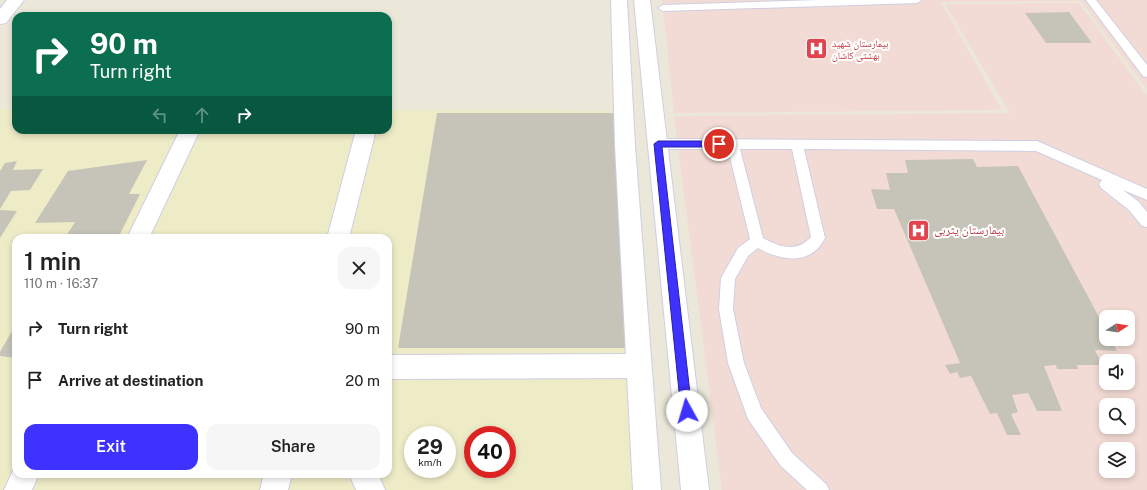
<!DOCTYPE html>
<meta charset="utf-8">
<style>
body{margin:0;font-family:"Public Sans","Noto Naskh Arabic",sans-serif;background:#f6f6f6;color:#222;height:100vh;display:flex;flex-direction:column;font-size:15px;white-space:nowrap}
*{box-sizing:border-box;margin:0}
p{font-size:13px;color:#767676}
.icon{flex:none;width:22px;height:22px;fill:none;stroke:currentColor;stroke-width:2;stroke-linecap:round;stroke-linejoin:round}
.map{position:relative;flex:1;overflow:hidden}
.panel{position:absolute;left:12px;top:234px;width:380px;height:244px;display:flex;flex-direction:column;background:#fff;border-radius:12px;box-shadow:0 2px 6px #0003}
.panel>*{flex:none}
.banner{position:absolute;left:12px;top:12px;width:380px;height:122px;border-radius:12px;box-shadow:0 2px 6px #0003;background:#0b6e4f;color:#fff;overflow:hidden}
.needle{width:26px;rotate:78deg}
.controls{position:absolute;left:1099px;top:310px;display:grid;gap:8px}
.controls a{display:grid;place-items:center;width:36px;height:36px;border-radius:8px;background:#fff;box-shadow:0 2px 6px #0003;font-size:20px}
.speed{position:absolute;left:404px;top:426px;display:flex;gap:8px;font-size:20px;font-weight:700;text-align:center}
.speed>*{display:grid;place-content:center;width:52px;height:52px;border-radius:50%;background:#fff;box-shadow:0 2px 6px #0003;line-height:1}
.speed small{font-size:10px;font-weight:400}
.speed .limit{border:6px solid #d22;background:#fff;color:#111}
.pin{position:absolute;display:grid;place-items:center;width:34px;height:34px;color:#fff;margin:-17px;border:2px solid #fff;border-radius:50%;box-shadow:0 1px 4px #0007}
.me{position:absolute;width:44px;margin:-22px;rotate:354deg;stroke-linejoin:round;filter:drop-shadow(0 0 3px #0008)}
.turn{display:flex;align-items:center;gap:14px;height:84px;padding:0 12px;font-size:18px}
.turn .icon{width:52px;height:52px;stroke-width:2.5}
.turn b{display:block;font-size:28px;line-height:34px}
.lanes{display:flex;align-items:center;height:38px;padding:0 12px;background:#0003;justify-content:center;gap:20px;direction:ltr}
.lanes .off{opacity:.35}
.round{display:grid;place-items:center;flex:none;width:42px;height:42px;border-radius:12px;background:#f6f6f6}
.headline{display:flex;align-items:center;justify-content:space-between;height:68px;padding:0 12px}
h1{font-size:24px;font-weight:600;line-height:30px}
.primary-button{display:flex;gap:8px;margin-top:auto;padding:8px 12px}
.primary-button a{flex:1;height:46px;border-radius:12px;background:#3e32ff;color:#fff;font-size:16px;font-weight:600;line-height:46px;text-align:center}
.primary-button a+a{background:#f6f6f6;color:#222}
ul{padding:0;list-style:none}
li{display:flex;align-items:center;gap:12px;height:52px;padding:0 12px}
li div{flex:1}
li b{display:block;font-size:15px}
li em{font-style:normal}
.map>svg:first-child{display:block}
.education{fill:#eeebc7;fill-rule:evenodd}
.medical{fill:#f3dbd5;fill-rule:evenodd}
.building{fill:#c6c4b9}
.lines{fill:none;stroke-linecap:round;stroke-linejoin:round}
.lane-casing{stroke:#cfcee2;stroke-width:2}
.street-casing{stroke:#cfcee2;stroke-width:2}
.secondary-casing{stroke:#cfcee2;stroke-width:2}
.lane{fill:#fff;fill-rule:evenodd}
.street{fill:#fff;fill-rule:evenodd}
.secondary{fill:#fff;fill-rule:evenodd}
.route{fill:#3e32ff;stroke:#2820a6}
.labels{text-anchor:middle;dominant-baseline:central;stroke-width:4;stroke-linejoin:round;paint-order:stroke}
.far-health-label{font-size:10px;fill:#be3a42;stroke:#fff;text-anchor:start}
.health-label{font-size:12px;fill:#be3a42;stroke:#fff;text-anchor:start}
</style>
<div class="map">
<svg width="1147" height="490" viewBox="0 0 1147 490">
<rect width="100%" height="100%" fill="#ebe8d9"/>
<path class="education" d="M0,109H16V130H388V110L614,111L635,490H0ZM16,238H388V474H16ZM413,435H447V469H413ZM473,435H507V469H473Z"/>
<path class="medical" d="M662,0H1147V89L1081,1L941,2L1002,110L674,113Z
M1079,3L1147,96V490H722L674,116L1010,113L945,4ZM1106,317H1128V339H1106ZM1106,361H1128V383H1106ZM1106,405H1128V427H1106ZM1106,449H1128V471H1106Z"/>
<path class="building" d="M1069,12L1092,43H1046L1025,13Z
M437,113H615L629,348H398Z
M973,159L977,167L1018,166L1106,330V339H1111L1117,351L1095,350L1102,365H1077L1078,369H1057L1056,365L1044,366L1062,411H1037L1028,393L1012,395L1018,412L1011,414L1021,435H1007L997,413L990,414L971,376L960,378L957,372L950,374L945,365L960,363L894,209H877L871,189L890,190L886,173H908L905,160Z
M147,160L129,194H140L118,238H65L75,222L35,223L68,171Z
M17,161L13,170L43,169L30,190L11,191L0,209V171L5,163Z
M0,210L17,211L0,238Z
M16,324V358L0,356V352Z"/>
<g class="lines">
<defs>
<path id="lane" d="M819,0H922L917,3L663,11L658,8L663,5Z
M1086,0H1096L1147,65V77L1143,76Z
M658,139L1037,141L1147,189V200L1123,190L1139,202L1147,212V227L1142,226L1129,210L1101,188L1099,184L1102,180L1036,151L804,149L825,238C811,266 781,261 758,248L748,256L735,279L733,309L744,363L761,408L792,453L826,484L829,490H807L780,465L748,419L728,363L719,309L721,278L738,248L750,239L728,149H658L654,147L652,144L654,141ZM740,149H792L811,237C797,253 779,247 763,238Z"/>
<path id="street" d="M7,0H24L6,23L0,24V9Z
M180,130H200L149,238H127Z
M356,130H376L349,238H327Z
M639,354L648,358L651,366L648,374L639,378L388,379V355Z
M16,464V474H39L32,490H4Z
M264,474H292L288,490H260Z
M349,474H378L385,490H356Z"/>
<path id="secondary" d="M611,0H627L635,145L661,490H633L615,145Z
M634,0H650L709,490H681Z"/>
</defs>
<use href="#lane" class="lane-casing"/>
<use href="#street" class="street-casing"/>
<use href="#secondary" class="secondary-casing"/>
<use href="#lane" class="lane"/>
<use href="#street" class="street"/>
<use href="#secondary" class="secondary"/>
</g>
<path class="route" d="M658,141H719L723,144L719,147H662L692,411L690,414L687,416L683,414L681,411L654,144Z"/>
<defs>
<symbol id="hospital-square" viewBox="-11 -11 22 22"><rect x="-9" y="-9" width="18" height="18" rx="4" fill="#e0444e" stroke="#fff"/><path d="M-5-5h3v3.5h4V-5h3V5h-3V1.5h-4V5h-3Z" fill="#fff"/></symbol>
</defs>
<g fill-rule="evenodd">
<use href="#hospital-square" x="804" y="36" width="25" height="25"/>
<use href="#hospital-square" x="906" y="218" width="25" height="25"/>
</g>
<g class="labels">
<g class="far-health-label">
<text x="832" y="43">بیمارستان شهید<tspan x="832" dy="12">بهشتی کاشان</tspan></text>
</g>
<g class="health-label">
<text x="934" y="230">بیمارستان یثربی</text>
</g>
</g>
</svg>
<div class="controls">
<a><svg class="needle" viewBox="-14 -14 28 28"><path d="M0-13l5 13h-10z" fill="#e53935"/><path d="M0 13l5-13h-10z" fill="#767676"/></svg></a>
<a><svg class="icon" aria-label="sound" viewBox="0 0 24 24"><path d="M4 9h4l5-4v14l-5-4H4zM17 9q2 3 0 6"/></svg></a>
<a><svg class="icon" aria-label="search" viewBox="0 0 24 24"><circle cx="10" cy="10" r="6"/><path d="M15 15l6 6"/></svg></a>
<a><svg class="icon" aria-label="layers" viewBox="0 0 24 24"><path d="M12 4l9 5-9 5-9-5zM3 14l9 5 9-5"/></svg></a>
</div>
<div class="speed"><div>29<small>km/h</small></div><div class="limit">40</div></div>
<div class="pin" style="left:719px;top:144px;background:#d93025"><svg class="icon" aria-label="arrive" viewBox="0 0 24 24"><path d="M6 21V4h12l-3 4 3 4H6"/></svg></div>
<svg class="me" style="left:687px;top:411px" viewBox="-20 -20 40 40"><circle r="19" fill="#fff"/><path d="M0-13L10 11 0 6-10 11z" fill="#3e32ff"/></svg>
<div class="banner">
<div class="turn"><svg class="icon" aria-label="right" viewBox="0 0 24 24"><path d="M7 20v-9h11M14 6l5 5-5 5"/></svg><div><b>90 m</b>Turn right</div></div>
<div class="lanes"><svg class="icon off" aria-label="left" viewBox="0 0 24 24"><path d="M17 20v-9H6M10 6l-5 5 5 5"/></svg><svg class="icon off" aria-label="ahead" viewBox="0 0 24 24"><path d="M12 20V5M6 11l6-6 6 6"/></svg><svg class="icon" aria-label="right" viewBox="0 0 24 24"><path d="M7 20v-9h11M14 6l5 5-5 5"/></svg></div>
</div>
<section class="panel">
<div class="headline"><div><h1>1 min</h1><p>110 m · 16:37</p></div><a class="round"><svg class="icon" aria-label="close" viewBox="0 0 24 24"><path d="M6 6l12 12M18 6L6 18"/></svg></a></div>
<ul>
<li><svg class="icon" aria-label="right" viewBox="0 0 24 24"><path d="M7 20v-9h11M14 6l5 5-5 5"/></svg><div><b>Turn right</b></div><em>90 m</em></li>
<li><svg class="icon" aria-label="arrive" viewBox="0 0 24 24"><path d="M6 21V4h12l-3 4 3 4H6"/></svg><div><b>Arrive at destination</b></div><em>20 m</em></li>
</ul>
<div class="primary-button"><a>Exit</a><a>Share</a></div>
</section>
</div>
